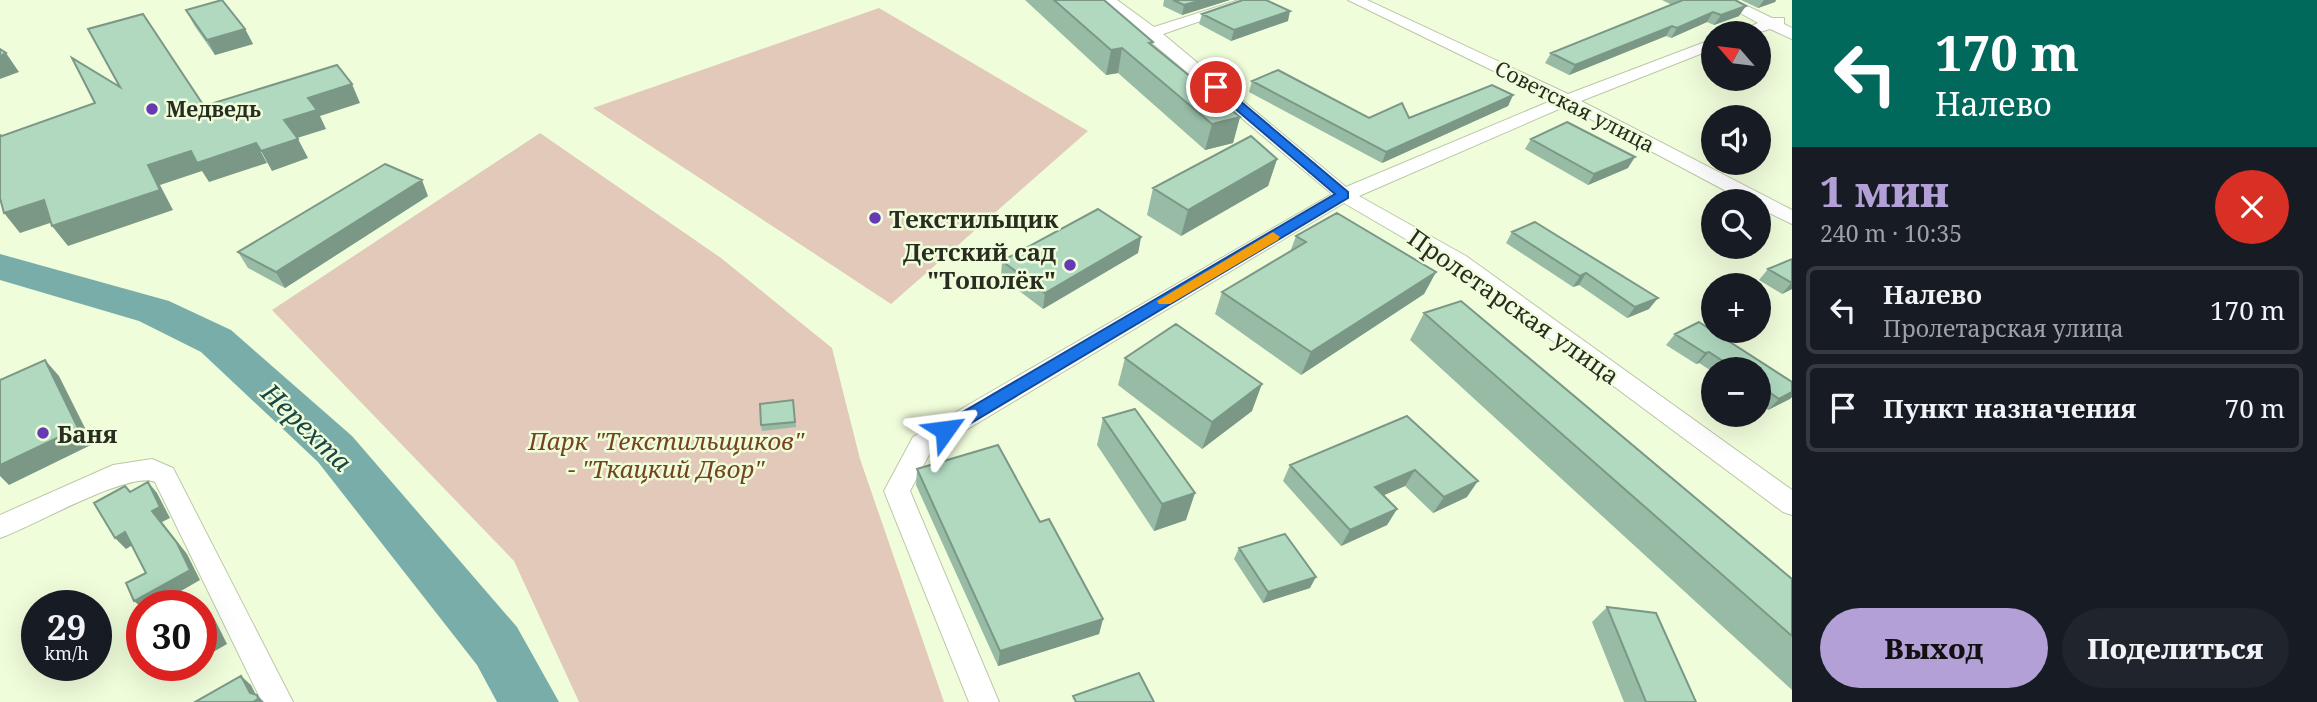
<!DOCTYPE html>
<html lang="ru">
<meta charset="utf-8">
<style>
body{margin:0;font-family:"Noto Serif",serif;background:#20242c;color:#f1f3f6;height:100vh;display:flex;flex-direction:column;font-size:26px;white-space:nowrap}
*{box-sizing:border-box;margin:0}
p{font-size:23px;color:#9ea1a6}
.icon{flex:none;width:38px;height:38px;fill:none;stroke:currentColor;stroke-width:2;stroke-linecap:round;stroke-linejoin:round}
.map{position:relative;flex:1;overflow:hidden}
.details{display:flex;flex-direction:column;background:#171b24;width:525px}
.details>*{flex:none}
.hud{background:#00695c;color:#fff;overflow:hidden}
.needle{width:46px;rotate:298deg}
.controls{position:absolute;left:1701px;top:21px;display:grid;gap:14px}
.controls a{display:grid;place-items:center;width:70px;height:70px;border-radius:50%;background:#171b24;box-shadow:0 7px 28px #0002;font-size:35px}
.speed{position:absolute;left:21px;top:590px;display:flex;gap:14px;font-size:35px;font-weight:700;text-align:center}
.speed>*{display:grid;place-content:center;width:91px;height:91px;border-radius:50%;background:#171b24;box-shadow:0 7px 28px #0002;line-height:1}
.speed small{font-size:18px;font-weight:400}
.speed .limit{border:10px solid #d22;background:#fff;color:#111}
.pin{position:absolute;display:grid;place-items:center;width:60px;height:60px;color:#fff;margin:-30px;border:4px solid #fff;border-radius:50%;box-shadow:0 2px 7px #0007}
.me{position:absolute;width:77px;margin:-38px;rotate:59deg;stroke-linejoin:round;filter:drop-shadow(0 0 5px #0008)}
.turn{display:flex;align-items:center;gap:24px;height:147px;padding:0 28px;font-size:32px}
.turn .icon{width:91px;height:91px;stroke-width:2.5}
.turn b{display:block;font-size:49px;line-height:60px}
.round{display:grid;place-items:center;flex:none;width:74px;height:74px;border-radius:37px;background:#20242c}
.headline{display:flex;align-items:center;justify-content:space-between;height:119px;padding:0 28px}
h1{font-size:42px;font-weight:800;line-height:52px;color:#b2a0d7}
.primary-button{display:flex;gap:14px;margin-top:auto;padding:14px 28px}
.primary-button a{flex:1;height:80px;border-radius:42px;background:#b2a0d7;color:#111;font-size:28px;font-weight:800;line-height:80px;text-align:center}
.primary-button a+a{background:#20242c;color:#f1f3f6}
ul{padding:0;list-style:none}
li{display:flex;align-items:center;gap:21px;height:88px;margin:0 14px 10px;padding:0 14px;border:4px solid #363941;border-radius:10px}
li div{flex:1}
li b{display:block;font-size:26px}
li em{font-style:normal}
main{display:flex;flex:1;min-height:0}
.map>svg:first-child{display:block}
.green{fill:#e2c9b9}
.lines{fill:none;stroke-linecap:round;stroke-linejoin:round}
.river{fill:#79adaa;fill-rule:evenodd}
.minor-casing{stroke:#bcc7a7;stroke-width:2}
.minor{fill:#fff;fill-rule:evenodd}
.wall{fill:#97bba5}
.shaded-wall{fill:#7b9886}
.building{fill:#b0d9c0;stroke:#7b9886;stroke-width:2}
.route{fill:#1a73e8;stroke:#114b97;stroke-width:2}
.slow{fill:#f59e0b}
.poi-dot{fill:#663ab2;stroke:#f0fddb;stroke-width:2.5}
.labels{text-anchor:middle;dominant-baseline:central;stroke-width:5;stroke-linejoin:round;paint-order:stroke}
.far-street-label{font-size:21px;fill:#292d21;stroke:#f0fddb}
.far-poi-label{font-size:21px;font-weight:bold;fill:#292d21;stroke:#f0fddb;text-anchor:start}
.poi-label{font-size:24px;font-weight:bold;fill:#292d21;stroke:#f0fddb;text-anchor:start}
.street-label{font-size:24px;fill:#292d21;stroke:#f0fddb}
.park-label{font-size:24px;font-style:italic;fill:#75441e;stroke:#f0fddb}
.water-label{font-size:26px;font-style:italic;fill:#164645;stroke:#f0fddb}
</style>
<main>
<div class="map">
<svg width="1792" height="702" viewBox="0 0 1792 702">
<rect width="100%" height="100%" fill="#f0fddb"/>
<path class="green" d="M879,8L1088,131L891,304L593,108Z
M540,133L721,258L832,348L860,459L944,702H579L514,561L272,310Z"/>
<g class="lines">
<path class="river" d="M0,254L169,301L231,330L352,436L517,627L559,702H497L477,665L318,462L201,352L139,321L0,280Z"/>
<defs>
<path id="minor" d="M1101,0H1117L1154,27L1239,0H1261L1163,34L1346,187L1553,100L1348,0H1367L1568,94L1713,39V49L1581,101L1792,210V224L1759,208V201H1745L1566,106L1359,196L1466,256L1792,490V515L1783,512L1452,266L1344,203L931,451L910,491L999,702H969L884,491L913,437L1332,194Z
M1717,0H1735L1772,18H1784V24L1792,28V39L1770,29L1757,33H1735L1758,23Z
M152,459L173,468L293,702H262L155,482C130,470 30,528 0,538V515L113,465Z"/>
</defs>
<use href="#minor" class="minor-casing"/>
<use href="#minor" class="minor"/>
</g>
<path class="wall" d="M1025,0H1104L1153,42L1152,45L1240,117L1233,143L1205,150L1118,73L1106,75Z
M1164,0H1230L1182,15L1163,6Z
M1662,0H1735L1739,16L1714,25L1707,22L1671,38L1666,36L1569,75L1545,63L1551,53L1672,5Z
M1741,0H1776L1775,2L1758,8Z
M186,10L245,29L253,44L215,55L194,25Z
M1202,14L1288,21L1231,41L1199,24Z
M1252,81L1369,118H1409L1513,95L1508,106L1382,163L1249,92Z
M1531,139L1628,168L1588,185L1525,149Z
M1277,159L1268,186L1181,236L1147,215L1153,188Z
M428,196L285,288L248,268L238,252Z
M1512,232L1649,309L1627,318L1579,285L1573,287L1506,243Z
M1296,236L1436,272L1424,294L1301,375L1215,314L1222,292L1290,252Z
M1141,237L1138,253L1043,309L1001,277L1002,261Z
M1792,259V289L1782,294L1759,280L1768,269Z
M1424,313L1792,579V690L1410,340Z
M1699,322L1792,382V397L1768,410L1759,403V369H1713V372L1699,363L1696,364L1666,345L1675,334Z
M1125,358L1252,411L1202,449L1118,385Z
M793,400L796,427L762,431L761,425Z
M1407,416L1467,497L1433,513L1405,486L1384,495L1397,509L1387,525L1341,546L1283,481L1290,465Z
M1103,418L1186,520L1154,531L1097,445Z
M917,469L1103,619L1099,634L998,666L916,485Z
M1239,548L1310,588L1263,603L1234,559Z
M1607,607L1696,702H1624L1592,622Z"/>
<path class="shaded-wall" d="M1202,0H1230L1182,15L1184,5Z
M1764,0H1776L1775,2L1758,8Z
M1746,6L1739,16L1714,25L1721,15Z
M1290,11L1288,21L1231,41L1234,30Z
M1713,12L1707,22L1671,38L1677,28Z
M1672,26L1666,36L1569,75L1575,65Z
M245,29L253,44L215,55L207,40Z
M1122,48L1118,73L1106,75L1111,50Z
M6,53L19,72L0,79V56Z
M352,84L360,103L320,116L326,129L294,139L284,120L308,98Z
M1513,95L1508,106L1382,163L1386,152Z
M1240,117L1233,143L1205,150L1212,124Z
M298,139L308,158L272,171L261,151Z
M256,143L267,163L209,182L202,171L160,185L173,210L68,246L52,226L148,165L191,151Z
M1635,157L1628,168L1588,185L1594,174Z
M1277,159L1268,186L1181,236L1188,210Z
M422,180L428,196L285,288L276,272Z
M44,200L59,220L20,233L4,213Z
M1141,237L1138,253L1043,309L1045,293Z
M1436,272L1424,294L1301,375L1311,352Z
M1586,273L1579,285L1573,287L1580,276Z
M1792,282V289L1782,294Z
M1658,298L1649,309L1627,318L1635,307Z
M1709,352L1699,363L1696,364L1705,353Z
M45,360L59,376L93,444L9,485L0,476V465Z
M1262,384L1252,411L1202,449L1212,422Z
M1792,392V397L1790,399L1768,410L1779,399Z
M1415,470L1405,486L1366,503L1375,487Z
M1478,481L1467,497L1433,513L1444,497Z
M148,482L157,493L170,518L162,522L187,554L200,580L155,606H142V608L134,601L190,570L152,511Z
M1195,493L1186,520L1154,531L1162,504Z
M1397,509L1387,525L1341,546L1350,530Z
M125,532L136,543L126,549L115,538Z
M1316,577L1310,588L1263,603L1268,592Z
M204,608L214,618L227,644L201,659Z
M1103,619L1099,634L998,666L1000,651Z
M175,665H192L182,671Z
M241,676L251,685L258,699L257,695L264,702H253Z"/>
<path class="building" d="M222,0L245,29L207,40L186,10Z
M1054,0H1104L1153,42L1149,43L1240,117L1212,124L1122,48L1111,50Z
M1173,0H1202L1184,5Z
M1243,0H1266L1290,11L1234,30L1202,14Z
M1683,0H1735L1746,6L1721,15L1713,12L1677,28L1672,26L1575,65L1551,53Z
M143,14L204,106L337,65L352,84L308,98L317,110L284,120L298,139L261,151L256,143L197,163L191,151L148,165L160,190L52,226L44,200L4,213L0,198V135L2,136L95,103L72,58L120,87L88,29Z
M0,49L6,53L0,56Z
M1278,70L1369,118L1402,103L1409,118L1492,85L1513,95L1386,152L1252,81Z
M1567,122L1635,157L1594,174L1531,139Z
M1251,136L1277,159L1188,210L1153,188Z
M385,164L422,180L276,272L238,252Z
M1098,209L1141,237L1045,293L1002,261Z
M1337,213L1436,272L1311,352L1222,292L1306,242L1296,236Z
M1535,222L1658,298L1635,307L1586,273L1580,276L1512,232Z
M1792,259V283L1768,269Z
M1461,301L1792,579V636L1424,313Z
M1699,322L1792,382V392L1779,399L1759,385V369H1735L1709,352L1705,353L1675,334Z
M1176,324L1262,384L1212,422L1125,358Z
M45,360L78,428L0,465V380Z
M793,400L795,422L761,425L760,404Z
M1135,409L1195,493L1162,504L1103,418Z
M1407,416L1478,481L1444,497L1415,470L1375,487L1397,509L1350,530L1290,465Z
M998,445L1040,522L1049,519L1103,619L1000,651L917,469Z
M148,482L160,507L152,511L177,543L190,570L134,601L126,583L146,573L125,532L115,538L94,503L125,486L130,492Z
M1285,534L1316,577L1268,592L1239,548Z
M1607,607L1656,613L1696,702H1646Z
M204,608L216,634L201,643V609Z
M1139,673L1154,702H1076L1073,696Z
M241,676L250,693L257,695L258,699L253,702H195Z"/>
<path class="route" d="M1212,84H1220L1348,192V198L951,435H939L937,430L939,426L1335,194L1212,89Z"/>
<path class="slow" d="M1273,232L1280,237L1278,240L1170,304H1159L1157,301Z"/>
<g class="poi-dot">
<circle cx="152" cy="109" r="7"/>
<circle cx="875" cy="218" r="7"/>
<circle cx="1070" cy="265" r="7"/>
<circle cx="43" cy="433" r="7"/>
</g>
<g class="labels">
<g class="far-street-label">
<text transform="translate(1575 106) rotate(27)">Советская улица</text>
</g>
<g class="far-poi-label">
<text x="166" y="109">Медведь</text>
</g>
<g class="poi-label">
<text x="889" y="218">Текстильщик</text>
<text x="1056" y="251" text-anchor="end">Детский сад<tspan x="1056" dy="28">"Тополёк"</tspan></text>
<text x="57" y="433">Баня</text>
</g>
<g class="street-label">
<text transform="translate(1514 306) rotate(35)">Пролетарская улица</text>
</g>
<g class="park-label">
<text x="666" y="440">Парк "Текстильщиков"<tspan x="666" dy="28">- "Ткацкий Двор"</tspan></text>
</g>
<g class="water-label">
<text transform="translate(307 427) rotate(44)">Нерехта</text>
</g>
</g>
</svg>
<div class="controls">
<a><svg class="needle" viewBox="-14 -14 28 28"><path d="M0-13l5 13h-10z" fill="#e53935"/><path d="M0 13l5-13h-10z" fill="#9ea1a6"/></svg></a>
<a><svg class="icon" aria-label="sound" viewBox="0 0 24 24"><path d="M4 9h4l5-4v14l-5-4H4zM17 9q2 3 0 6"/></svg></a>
<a><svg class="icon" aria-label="search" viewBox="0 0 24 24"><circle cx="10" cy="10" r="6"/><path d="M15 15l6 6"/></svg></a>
<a>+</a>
<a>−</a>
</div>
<div class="speed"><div>29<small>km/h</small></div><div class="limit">30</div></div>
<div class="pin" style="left:1216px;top:87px;background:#d93025"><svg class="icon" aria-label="arrive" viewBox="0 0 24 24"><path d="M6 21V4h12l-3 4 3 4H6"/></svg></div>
<svg class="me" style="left:945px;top:430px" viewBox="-20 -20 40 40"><path d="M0-17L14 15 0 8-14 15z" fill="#1a73e8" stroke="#fff" stroke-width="4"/></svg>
</div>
<section class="details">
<div class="hud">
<div class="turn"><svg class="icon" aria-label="left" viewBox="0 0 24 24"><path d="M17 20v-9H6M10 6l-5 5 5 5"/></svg><div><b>170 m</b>Налево</div></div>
</div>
<div class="headline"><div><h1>1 мин</h1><p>240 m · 10:35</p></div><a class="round" style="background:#d93025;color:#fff"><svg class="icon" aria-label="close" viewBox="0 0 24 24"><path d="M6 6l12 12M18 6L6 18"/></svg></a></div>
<ul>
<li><svg class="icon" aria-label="left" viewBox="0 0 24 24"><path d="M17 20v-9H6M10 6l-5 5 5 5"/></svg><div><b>Налево</b><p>Пролетарская улица</p></div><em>170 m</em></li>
<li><svg class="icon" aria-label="arrive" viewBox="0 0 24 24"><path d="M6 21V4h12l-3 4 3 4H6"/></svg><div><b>Пункт назначения</b></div><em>70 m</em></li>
</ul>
<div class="primary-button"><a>Выход</a><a>Поделиться</a></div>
</section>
</main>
